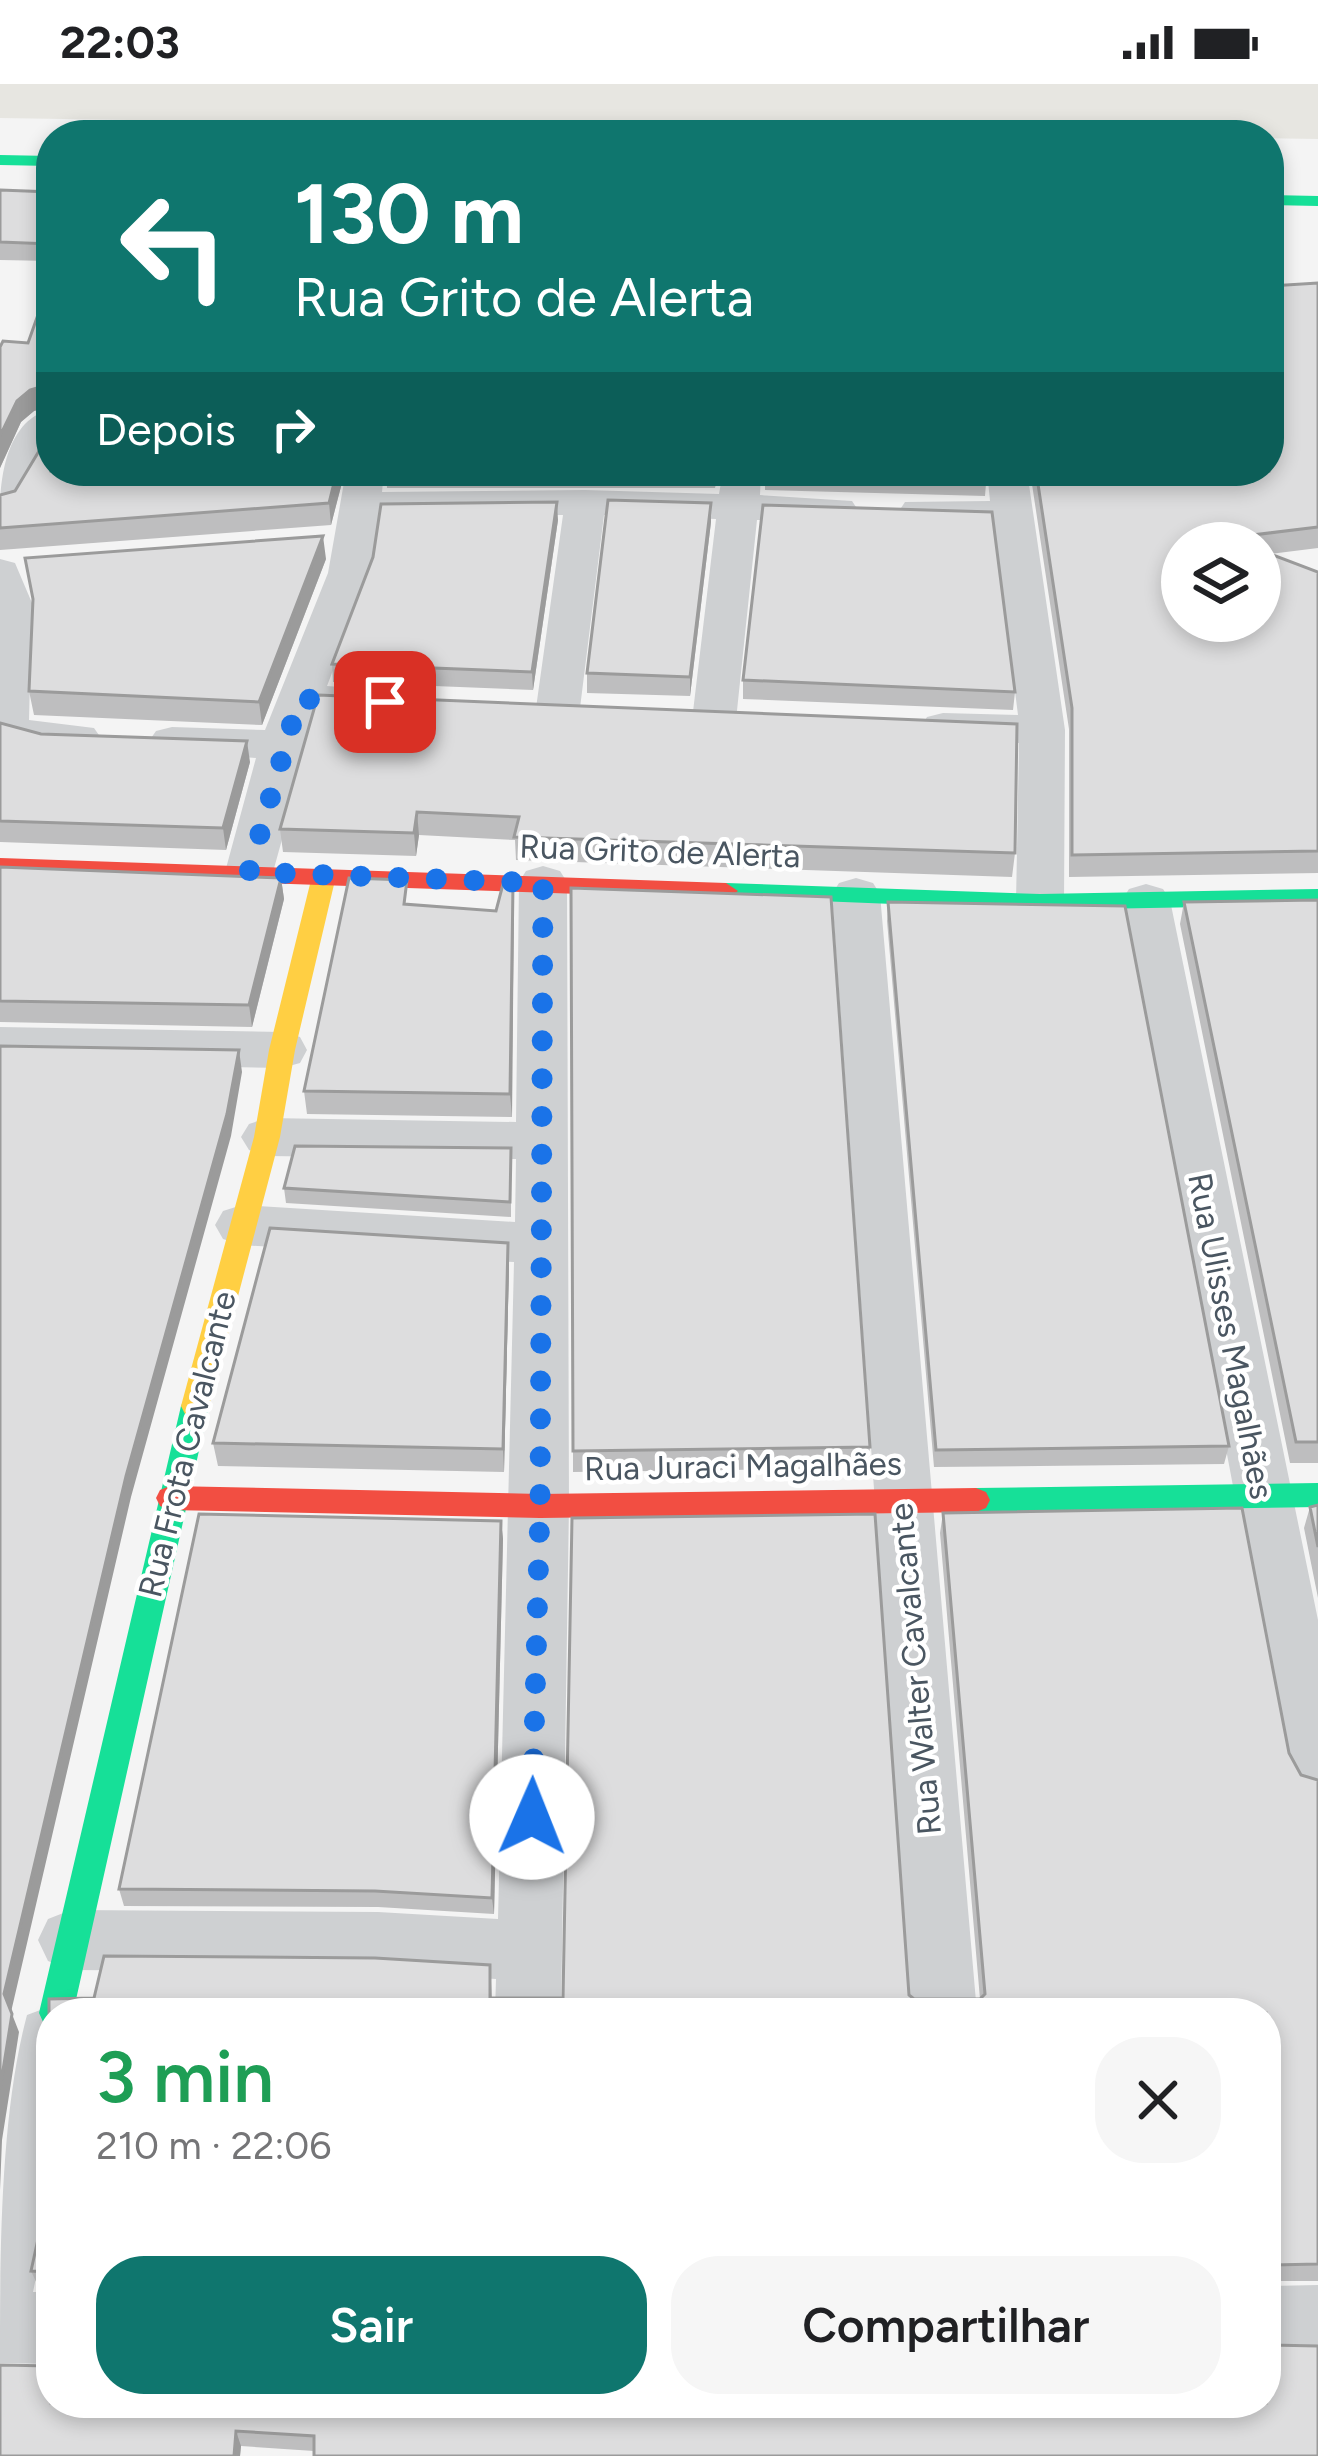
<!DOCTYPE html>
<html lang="pt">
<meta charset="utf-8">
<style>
body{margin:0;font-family:Figtree,sans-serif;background:#f6f6f6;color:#202124;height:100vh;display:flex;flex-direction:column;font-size:45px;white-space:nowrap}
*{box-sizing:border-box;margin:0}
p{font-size:39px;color:#757577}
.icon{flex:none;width:66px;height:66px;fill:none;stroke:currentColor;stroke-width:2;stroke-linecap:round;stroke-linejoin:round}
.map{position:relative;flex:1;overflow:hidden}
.details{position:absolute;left:36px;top:1914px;width:1245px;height:420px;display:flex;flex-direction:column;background:#fff;border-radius:48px;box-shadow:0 6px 18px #0003}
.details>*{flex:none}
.top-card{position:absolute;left:36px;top:36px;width:1248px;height:366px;border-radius:48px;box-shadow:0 6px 18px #0003;background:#0f766e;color:#fff;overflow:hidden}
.fabs{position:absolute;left:1161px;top:438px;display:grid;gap:24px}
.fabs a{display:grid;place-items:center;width:120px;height:120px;border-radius:50%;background:#fff;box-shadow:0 6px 18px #0003;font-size:60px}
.pin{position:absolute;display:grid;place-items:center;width:102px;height:102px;color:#fff;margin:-51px;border-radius:24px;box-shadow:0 6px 18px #0006}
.me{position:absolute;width:132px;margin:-66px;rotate:1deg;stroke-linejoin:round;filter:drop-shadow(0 0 9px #0008)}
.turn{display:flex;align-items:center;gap:42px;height:252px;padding:0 60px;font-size:54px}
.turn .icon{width:156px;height:156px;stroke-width:2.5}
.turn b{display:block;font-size:84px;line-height:102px}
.then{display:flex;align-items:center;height:114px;padding:0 60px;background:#0003;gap:24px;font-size:45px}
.round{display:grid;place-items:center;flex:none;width:126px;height:126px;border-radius:48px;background:#f6f6f6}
.summary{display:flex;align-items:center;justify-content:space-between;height:204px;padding:0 60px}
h1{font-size:72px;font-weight:600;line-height:90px;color:#1e9e55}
.primary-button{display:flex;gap:24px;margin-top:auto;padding:24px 60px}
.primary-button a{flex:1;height:138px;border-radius:48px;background:#0f766e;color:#fff;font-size:48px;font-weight:600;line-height:138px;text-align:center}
.primary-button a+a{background:#f6f6f6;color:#202124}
.status{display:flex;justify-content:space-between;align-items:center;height:84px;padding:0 60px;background:#fff;direction:ltr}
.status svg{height:33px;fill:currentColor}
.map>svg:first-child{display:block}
.sand{fill:#e7e6e1}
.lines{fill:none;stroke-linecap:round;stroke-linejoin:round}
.street{fill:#ced0d2;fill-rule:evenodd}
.fast{fill:#16e098;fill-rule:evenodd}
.slow{fill:#ffcf43;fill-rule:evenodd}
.jam{fill:#f24e42;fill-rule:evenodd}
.wall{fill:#bebebf;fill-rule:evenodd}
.shaded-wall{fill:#9b9b9b}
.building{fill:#ddddde;stroke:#9b9b9b;stroke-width:3}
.route{stroke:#1a73e8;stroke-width:21;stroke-dasharray:0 37.8}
.labels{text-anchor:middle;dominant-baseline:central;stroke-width:9;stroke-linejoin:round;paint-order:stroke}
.street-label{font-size:33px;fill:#4a5661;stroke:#fff}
</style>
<div class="status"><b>22:03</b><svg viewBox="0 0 49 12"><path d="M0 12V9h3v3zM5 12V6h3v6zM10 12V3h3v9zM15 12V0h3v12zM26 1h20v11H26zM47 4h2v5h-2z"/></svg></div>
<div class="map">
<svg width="1318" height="2372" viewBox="0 0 1318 2372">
<rect width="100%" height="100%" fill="#f4f4f4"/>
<path class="sand" d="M0,0H1318V55L0,34Z"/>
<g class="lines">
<path class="street" d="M51,325V366L15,426L0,429C0,392 7,336 51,325Z
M346,387H384L382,408L585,406L719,410L723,387H761L760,411L852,417L858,426L852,435L757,436L736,636L730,646L714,650L698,646L692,636L716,435L604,431L580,624L574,634L558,638L542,634L536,624L563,431L379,433L370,489L327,602L403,608L409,618L403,628L387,632L317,629L273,788L266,799L249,804L232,799L225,788L256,674L156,667L149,657L156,647L172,643L265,646L328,489Z
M987,387H1027L1065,646L1064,818L1057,829L1040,834L1023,829L1016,818L1019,659L927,653L921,643L927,633L943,629L1018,631L994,442L905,436L899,427L905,418L990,417Z
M0,475L15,479L32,519L29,636L94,644L101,654L94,664L78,668L0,658Z
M543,782L560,787L567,798L569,1422L561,1929H495L496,1895L378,1888L71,1886L48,1877L38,1856L48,1835L71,1826L378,1828L498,1835L514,1178L242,1161L223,1155L215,1141L223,1127L242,1121L515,1138L516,1075L267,1072L249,1066L241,1053L249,1040L267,1034L516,1038L519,798L526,787Z
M856,794L873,799L880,810L977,1929H911L832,810L839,799Z
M1146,800L1163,805L1170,816L1318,1536V1714L1296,1706L1287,1687L1122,816L1129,805Z
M0,943L282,948L300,953L307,966L300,979L282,984L0,979Z
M51,1922L69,1929H51V2122L33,2208H51V2280L0,2279C0,2170 0,2032 27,1931Z
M1318,2201V2273L1266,2274V2202Z"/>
<path class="fast" d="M0,71L51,72V82L0,81Z
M1269,111L1318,112V122L1269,121Z
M726,799L1040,810L1318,805V821L1040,826L718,813L714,807L718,801Z
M195,1311L205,1314L209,1322L73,1929H51V1942L44,1940L39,1929L181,1322L185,1314Z
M1318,1399V1423L976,1428L966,1424L962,1416L966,1408L976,1404Z"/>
<path class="slow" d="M324,784L336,792L295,966L280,1053L209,1322L205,1330H185L181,1322L254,1053L269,966L312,792Z"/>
<path class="jam" d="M0,774L726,799L738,807L726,815L0,790Z
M170,1402L540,1410L976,1404L986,1408L990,1416L986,1424L976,1428L540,1434L170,1426L160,1422L156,1414L160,1406Z"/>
</g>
<path class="wall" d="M0,106L51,108V177L0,176Z
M51,194V387H345L331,441L0,466V411L15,407L51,347L50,322L34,327L21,338L0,384V263L28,259Z
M1318,199V464L1270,470L1318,488V789L1069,793V645L1030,387H1269ZM1182,459H1260V537Z
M386,387H719L715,404H387Z
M765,387H987L985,412L765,406Z
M711,419V438L690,612L587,609V589Z
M558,436L533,606L333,598L332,580Z
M326,475L262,641L34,631L29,607Z
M743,596L1015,608L1013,626L743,615Z
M318,611L1015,769L1012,793L516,776L515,756L419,751L416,772L283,768L280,745Z
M0,639L41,650L250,678L226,766L0,758Z
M0,783L281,794L284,815L252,943L0,938Z
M513,800L512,1033L307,1030L304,1007L496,827Z
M1318,816V1379H1290L1180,840L1184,818Z
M888,818L1229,1362L1224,1380L934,1383L887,837Z
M511,1079V1133L286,1119L284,1104Z
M508,1159L509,1182L504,1388L218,1382L213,1359Z
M870,1363L868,1384L573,1388V1367Z
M1318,1421V1514L1304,1444L1310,1423Z
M1242,1424L1289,1669L1301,1691L1318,1696V2197H1269L1270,2261L1318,2262V2372H314V2367L241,2362L240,2372H0V2281L51,2282V2319H1266V1929H51V2204H39L31,2187L49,2105V1915L94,1914L104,1872L375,1874L490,1881L492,1914H563L572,1434L875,1430L909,1911L914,1915H980L940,1449L943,1429Z
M501,1437L503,1455L494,1830L378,1823L124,1822L119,1805Z"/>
<path class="shaded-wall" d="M50,300L51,322L34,327L21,338L0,384V352L17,317L30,306Z
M337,387H345L331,441L329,419Z
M557,418L558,436L533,606L532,588Z
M711,419V438L690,612V593Z
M323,452L326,475L262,641L259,618Z
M247,657L250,678L226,766L223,744Z
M417,728L419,751L416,772L414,749Z
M281,794L284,815L252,943L249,921Z
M513,800L514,824L512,1033L510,1010Z
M239,966L242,988L231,1052L131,1413L11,1928L4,1910L126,1392Z
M508,1159L509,1182L504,1388L503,1365Z
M501,1437L503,1455L494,1830L492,1814Z
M12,1930L19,1948L2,2056L0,2106V2005Z
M236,2347L241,2362L240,2372H234Z"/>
<path class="building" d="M0,106L51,108V160L0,158Z
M51,194V387H337L329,419L0,444V411L15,407L51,347L50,300L30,306L17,317L0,352V263L3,257L28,259Z
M1318,199V443L1228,454L1242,459H1182V537H1260V466L1318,488V767L1072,771V624L1036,387H1269V202Z
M856,387H987V391Z
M608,416L711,419L690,593L587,589Z
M557,418L532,588L332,580L373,473L381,420Z
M763,421L992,428L1015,608L743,596Z
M323,452L259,618L29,607L33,515L25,474Z
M318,611L1017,640L1015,769L514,753L519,733L417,728L414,749L280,745Z
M0,639L41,650L247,657L223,744L0,737Z
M0,783L281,794L249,921L0,917Z
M349,794L407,796L404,820L496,827L503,800H513L510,1010L304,1007Z
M571,804L831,813L870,1363L573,1367Z
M1318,816V1358H1296L1184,818Z
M888,818L1125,822L1229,1362L936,1366Z
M0,962L239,966L227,1030L126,1392L4,1910L12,1930L0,2005Z
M295,1062L511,1064L510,1118L284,1104Z
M270,1144L508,1159L503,1365L213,1359Z
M1318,1421V1463L1310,1423Z
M1242,1424L1289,1669L1301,1691L1318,1696V2180L1273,2181L1268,2186L1270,2261L1318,2262V2372H314V2352L236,2347L234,2372H0V2281L51,2282V2319H1266V1929H51V2188L31,2187L49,2105V1915L94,1914L104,1872L375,1874L490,1881V1914H563L572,1434L875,1430L909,1911L914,1915H980L985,1910L943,1429Z
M199,1430L501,1437L492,1814L375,1807L119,1805Z"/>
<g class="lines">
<path class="route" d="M385,618L299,615L249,788L543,799L540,1422L532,1733"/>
</g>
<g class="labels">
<g class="street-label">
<text transform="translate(660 767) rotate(2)">Rua Grito de Alerta</text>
<text transform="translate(1231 1252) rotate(79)">Rua Ulisses Magalhães</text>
<text transform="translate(187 1360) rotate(-76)">Rua Frota Cavalcante</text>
<text transform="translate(743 1382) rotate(-1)">Rua Juraci Magalhães</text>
<text transform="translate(915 1585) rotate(-95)">Rua Walter Cavalcante</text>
</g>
</g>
</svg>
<div class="fabs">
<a><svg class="icon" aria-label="layers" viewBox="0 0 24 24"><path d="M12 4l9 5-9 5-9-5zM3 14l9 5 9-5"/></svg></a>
</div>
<div class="pin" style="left:385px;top:618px;background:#d93025"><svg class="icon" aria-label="arrive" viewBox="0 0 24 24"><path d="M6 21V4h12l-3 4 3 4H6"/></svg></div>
<svg class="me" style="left:532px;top:1733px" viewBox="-20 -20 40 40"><circle r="19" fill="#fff"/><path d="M0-13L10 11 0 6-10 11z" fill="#1a73e8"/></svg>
<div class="top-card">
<div class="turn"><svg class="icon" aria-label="left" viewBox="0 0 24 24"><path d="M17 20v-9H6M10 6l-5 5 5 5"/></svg><div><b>130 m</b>Rua Grito de Alerta</div></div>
<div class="then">Depois<svg class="icon" aria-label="right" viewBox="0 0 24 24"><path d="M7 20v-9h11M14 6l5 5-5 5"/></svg></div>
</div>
<section class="details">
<div class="summary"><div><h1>3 min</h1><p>210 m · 22:06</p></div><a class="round"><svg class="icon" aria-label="close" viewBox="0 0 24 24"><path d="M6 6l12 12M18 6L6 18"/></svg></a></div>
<div class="primary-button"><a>Sair</a><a>Compartilhar</a></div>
</section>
</div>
